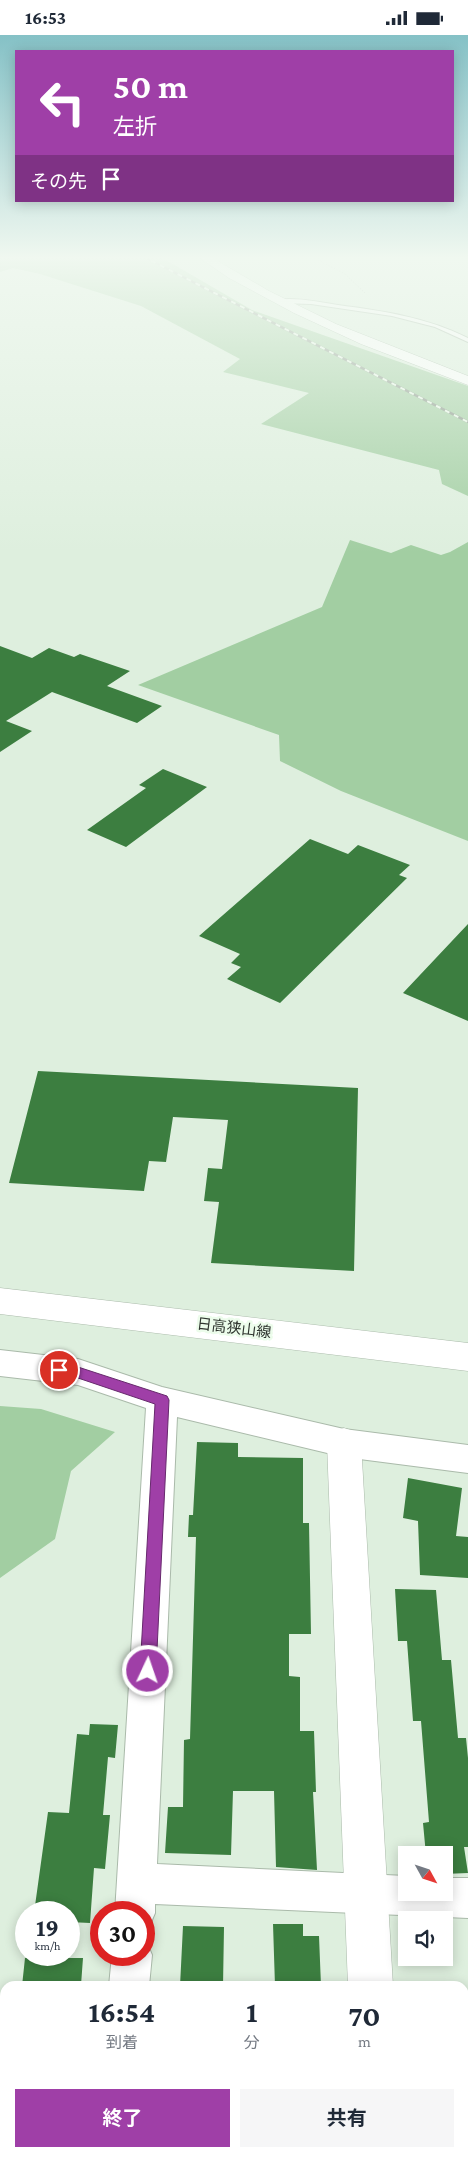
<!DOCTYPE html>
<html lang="ja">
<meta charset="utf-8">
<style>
body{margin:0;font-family:"Crimson Pro","Noto Sans JP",serif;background:#f6f6f7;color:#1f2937;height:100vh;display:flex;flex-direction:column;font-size:19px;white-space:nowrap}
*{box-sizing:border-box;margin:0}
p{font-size:16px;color:#747a83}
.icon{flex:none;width:28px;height:28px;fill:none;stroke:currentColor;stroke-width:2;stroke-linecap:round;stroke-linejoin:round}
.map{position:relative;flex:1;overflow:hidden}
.sheet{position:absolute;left:0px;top:1946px;width:469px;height:176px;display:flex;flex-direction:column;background:#fff;border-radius:15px 15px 0 0;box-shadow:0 2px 12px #0003}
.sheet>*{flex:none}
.hud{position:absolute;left:15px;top:15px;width:439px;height:152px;border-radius:0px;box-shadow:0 2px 12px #0003;background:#9f3fa7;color:#fff;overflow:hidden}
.needle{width:32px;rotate:130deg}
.controls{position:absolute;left:398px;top:1811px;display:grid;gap:10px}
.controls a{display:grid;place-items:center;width:55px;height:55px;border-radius:0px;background:#fff;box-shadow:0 2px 12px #0003;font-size:25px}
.speed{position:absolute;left:15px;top:1866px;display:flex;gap:10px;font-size:25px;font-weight:700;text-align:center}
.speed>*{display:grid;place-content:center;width:65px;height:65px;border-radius:50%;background:#fff;box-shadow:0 2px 12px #0003;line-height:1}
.speed small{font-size:12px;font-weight:400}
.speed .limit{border:8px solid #d22;background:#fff;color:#111}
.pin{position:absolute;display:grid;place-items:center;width:42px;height:42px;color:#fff;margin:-21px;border:2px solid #fff;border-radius:50%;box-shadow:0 1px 5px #0007}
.me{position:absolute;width:55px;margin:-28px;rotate:3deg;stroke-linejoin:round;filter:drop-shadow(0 0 4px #0008)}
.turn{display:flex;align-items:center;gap:18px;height:105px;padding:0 15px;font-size:22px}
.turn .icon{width:65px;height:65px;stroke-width:2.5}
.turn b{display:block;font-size:35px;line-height:42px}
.then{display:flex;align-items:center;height:48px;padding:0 15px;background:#0003;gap:10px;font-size:19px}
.eta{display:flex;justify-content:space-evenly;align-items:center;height:85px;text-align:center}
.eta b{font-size:30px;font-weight:700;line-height:35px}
.action{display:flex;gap:10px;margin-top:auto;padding:10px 15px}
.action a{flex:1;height:58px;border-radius:0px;background:#9f3fa7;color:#fff;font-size:20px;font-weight:700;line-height:58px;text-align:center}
.action a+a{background:#f6f6f7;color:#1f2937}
.status{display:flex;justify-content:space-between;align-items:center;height:35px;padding:0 25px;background:#fff;direction:ltr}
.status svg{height:14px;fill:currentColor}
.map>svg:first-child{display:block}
.green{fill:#a2cea2}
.building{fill:#3c7e40}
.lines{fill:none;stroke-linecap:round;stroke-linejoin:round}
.lane-casing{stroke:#aabaaa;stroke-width:2}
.street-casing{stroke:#aabaaa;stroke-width:2}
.secondary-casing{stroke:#aabaaa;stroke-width:1}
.primary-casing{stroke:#aabaaa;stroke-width:1}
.path{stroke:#a4b1a4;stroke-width:1;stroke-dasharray:1 2;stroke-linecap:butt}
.lane{fill:#fff;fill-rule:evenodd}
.street{fill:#fff;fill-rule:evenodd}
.secondary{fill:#fff;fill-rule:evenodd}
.primary{fill:#fff;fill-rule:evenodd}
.rail-casing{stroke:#8a968a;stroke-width:2.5}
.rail{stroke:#ecfceb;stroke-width:2;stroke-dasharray:5;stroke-linecap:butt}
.route{fill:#9f3fa7;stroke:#67296d}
.labels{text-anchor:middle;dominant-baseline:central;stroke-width:5;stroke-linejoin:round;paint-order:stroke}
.street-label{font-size:15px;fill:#303630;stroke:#ecfceb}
</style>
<div class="status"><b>16:53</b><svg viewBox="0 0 49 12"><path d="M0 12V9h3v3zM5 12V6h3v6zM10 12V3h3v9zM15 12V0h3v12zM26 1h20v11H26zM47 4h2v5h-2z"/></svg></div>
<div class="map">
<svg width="468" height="2122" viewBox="0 0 468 2122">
<rect width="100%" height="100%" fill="#deefde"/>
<path class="green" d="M0,221H159L252,275L468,351V461L442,449L439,435L261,389L309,358L223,337L240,324L141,271L40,239L13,233L0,237Z
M350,505L391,518L411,510L441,520L450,517L468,507V806L341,756L280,726L279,700L138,650L322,572Z
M0,1371L41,1374L115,1397L71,1436L55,1504L0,1543Z"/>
<path class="building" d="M0,611L32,623L49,613L74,622L80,619L130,636L107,651L162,671L137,688L52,657L6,686L32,696L0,717Z
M163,734L207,752L126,812L87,795L146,753L139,750Z
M310,804L348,819L358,810L410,830L399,840L407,843L280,968L227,944L241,932L231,928L240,919L199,901Z
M468,889V986L403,958Z
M38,1036L358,1053L354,1236L211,1228L219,1167L204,1166L208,1133L222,1134L228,1085L173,1082L166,1127L149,1126L144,1156L9,1148Z
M197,1407L238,1408V1422L303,1423V1488H309L311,1599H289V1641L300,1642V1696H314L316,1757H313L317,1835L276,1832L274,1756H233L231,1820L165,1818L168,1772H183L184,1705L190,1704L196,1502H188L189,1480H193Z
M408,1443L462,1453L456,1501L468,1502V1543L420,1540L418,1486L403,1483Z
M395,1554L436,1555L442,1625H451L458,1703H466L468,1723V1812H464L468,1838L444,1839V1820H426L423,1788L429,1787L421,1686H413L407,1606H398Z
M90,1689L118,1690L115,1723L108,1722L103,1780H110L105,1834L94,1833L90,1888L69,1887V1878H34L48,1777L69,1778L77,1699L89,1700Z
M273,1889H303V1901H319L321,1951H275Z
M183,1891L224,1892L223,1951H180Z
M25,1923H83L81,1950L22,1951Z"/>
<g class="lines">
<defs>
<path id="lane" d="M276,265C296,262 318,267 338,270C383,276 426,282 468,303V307L435,292L392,281L311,269L278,268Z"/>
<path id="street" d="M0,1315L78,1324L162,1352L344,1394L468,1410V1438L344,1422L177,1382L157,1829L406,1841V1858H444V1843H468V1883L155,1869V1878L149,1892L144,1894V1878H115L146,1373L78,1350L0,1341Z
M144,1905L146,1906L152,1920L149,1951H109L112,1920H144Z
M95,2118H139V2122H95Z"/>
<path id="secondary" d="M0,1253L468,1308V1336L0,1279Z
M344,1393L356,1397L361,1408L393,1951H348L327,1408L332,1397Z
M354,2118H402V2122H354Z"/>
<path id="primary" d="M197,221H209L269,256L336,289L468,341V350L361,309L294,278L229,243Z"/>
</defs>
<use href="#lane" class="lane-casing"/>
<use href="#street" class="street-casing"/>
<use href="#secondary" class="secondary-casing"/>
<use href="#primary" class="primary-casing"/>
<path class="path" d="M310,221L345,239L366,259
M0,230L6,232L0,233"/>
<use href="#lane" class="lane"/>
<use href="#street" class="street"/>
<use href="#secondary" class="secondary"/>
<use href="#primary" class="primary"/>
<defs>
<path id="rail" d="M142,221L468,387"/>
</defs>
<use href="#rail" class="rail-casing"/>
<use href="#rail" class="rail"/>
</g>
<linearGradient id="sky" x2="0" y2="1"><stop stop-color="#85c1c6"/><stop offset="0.43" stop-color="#f0f8f0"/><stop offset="1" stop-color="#f0f8f0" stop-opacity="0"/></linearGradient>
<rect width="468" height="518" fill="url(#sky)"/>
<path class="route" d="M59,1329L78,1332L167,1361L169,1365L156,1636L154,1641L148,1644L142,1641L140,1636L155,1369L78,1343L54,1339L52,1335L54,1331Z"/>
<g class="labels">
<g class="street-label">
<text transform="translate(234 1293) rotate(7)">日高狭山線</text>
</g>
</g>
</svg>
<div class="controls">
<a><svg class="needle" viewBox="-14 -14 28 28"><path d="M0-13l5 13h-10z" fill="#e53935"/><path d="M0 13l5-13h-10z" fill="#747a83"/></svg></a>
<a><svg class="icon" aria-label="sound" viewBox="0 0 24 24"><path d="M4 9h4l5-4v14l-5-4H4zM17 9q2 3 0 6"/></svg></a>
</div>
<div class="speed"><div>19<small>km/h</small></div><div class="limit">30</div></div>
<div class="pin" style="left:59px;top:1335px;background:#d93025"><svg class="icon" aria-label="arrive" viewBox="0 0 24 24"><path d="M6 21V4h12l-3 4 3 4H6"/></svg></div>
<svg class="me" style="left:148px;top:1636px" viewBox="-20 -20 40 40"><circle r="17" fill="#9f3fa7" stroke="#fff" stroke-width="3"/><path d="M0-11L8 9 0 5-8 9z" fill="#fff"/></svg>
<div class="hud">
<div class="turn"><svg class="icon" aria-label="left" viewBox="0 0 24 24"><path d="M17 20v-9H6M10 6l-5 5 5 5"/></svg><div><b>50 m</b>左折</div></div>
<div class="then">その先<svg class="icon" aria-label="arrive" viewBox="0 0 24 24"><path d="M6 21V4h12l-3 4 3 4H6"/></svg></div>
</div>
<section class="sheet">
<div class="eta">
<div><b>16:54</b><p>到着</p></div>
<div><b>1</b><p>分</p></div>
<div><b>70</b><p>m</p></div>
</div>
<div class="action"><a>終了</a><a>共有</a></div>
</section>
</div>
